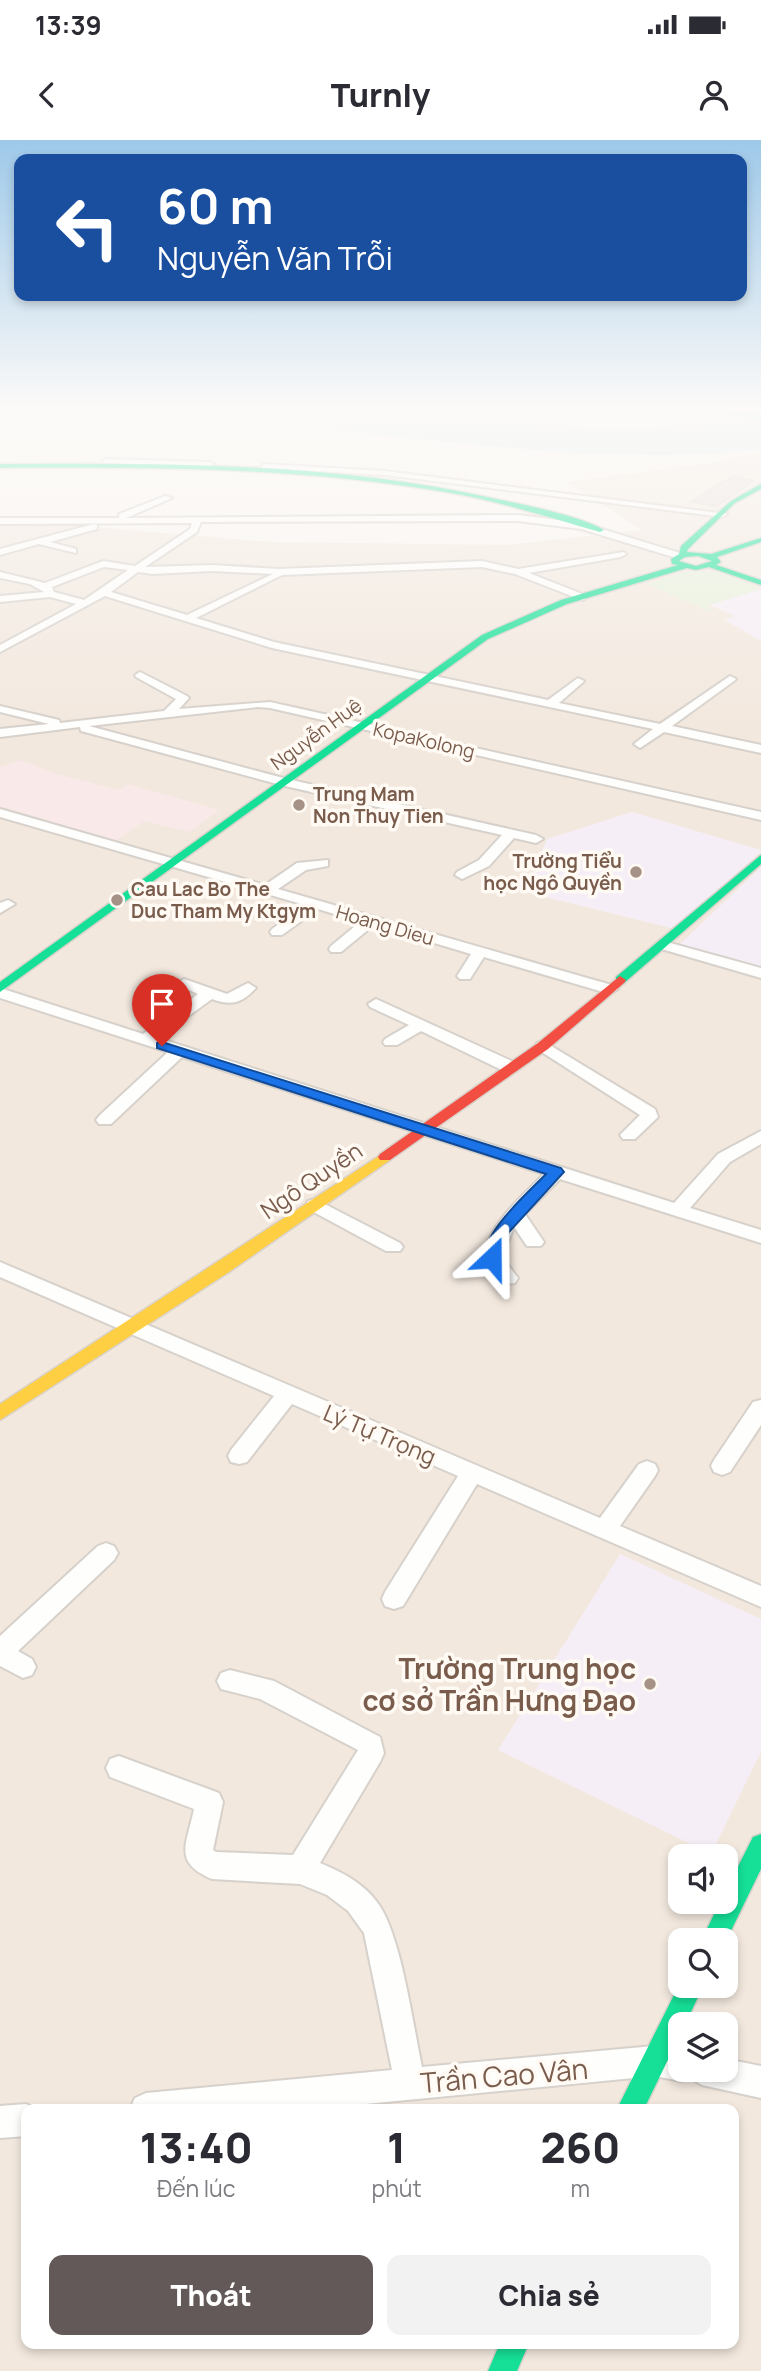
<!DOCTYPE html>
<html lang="vi">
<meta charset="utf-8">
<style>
body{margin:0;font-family:Manrope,sans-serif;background:#f2f2f3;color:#2b2b33;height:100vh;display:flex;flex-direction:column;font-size:26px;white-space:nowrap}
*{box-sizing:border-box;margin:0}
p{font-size:23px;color:#7c7c81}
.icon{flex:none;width:38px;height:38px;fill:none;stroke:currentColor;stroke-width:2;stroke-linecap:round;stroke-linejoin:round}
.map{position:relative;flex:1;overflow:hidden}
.side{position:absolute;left:21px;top:1964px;width:718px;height:245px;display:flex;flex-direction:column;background:#fff;border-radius:14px;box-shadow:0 4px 10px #0003}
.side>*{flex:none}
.banner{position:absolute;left:14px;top:14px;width:733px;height:147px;border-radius:14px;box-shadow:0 4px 10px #0003;background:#1a4fa0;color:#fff;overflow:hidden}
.tools{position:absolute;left:668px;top:1704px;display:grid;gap:14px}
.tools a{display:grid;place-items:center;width:70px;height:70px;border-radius:14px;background:#fff;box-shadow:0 4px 10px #0003;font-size:35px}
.pin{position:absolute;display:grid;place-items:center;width:60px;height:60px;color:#fff;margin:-72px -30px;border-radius:50% 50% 50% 0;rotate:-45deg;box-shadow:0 0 7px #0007}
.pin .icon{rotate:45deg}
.me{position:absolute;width:77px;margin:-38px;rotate:23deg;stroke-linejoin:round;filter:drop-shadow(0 0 5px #0008)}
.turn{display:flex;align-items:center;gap:24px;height:147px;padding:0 28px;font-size:32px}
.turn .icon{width:91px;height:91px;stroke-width:2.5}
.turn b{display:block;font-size:49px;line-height:60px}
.eta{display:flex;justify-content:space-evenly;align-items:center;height:119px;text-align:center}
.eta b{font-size:42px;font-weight:800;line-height:49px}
.button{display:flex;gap:14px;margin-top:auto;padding:14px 28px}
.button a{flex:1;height:80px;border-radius:14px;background:#625958;color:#fff;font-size:28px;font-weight:800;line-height:80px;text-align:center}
.button a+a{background:#f2f2f3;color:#2b2b33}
.status{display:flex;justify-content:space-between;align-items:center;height:49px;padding:0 35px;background:#fff;direction:ltr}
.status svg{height:19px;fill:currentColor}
header{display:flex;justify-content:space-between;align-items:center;height:91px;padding:0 28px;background:#fff;font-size:32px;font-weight:800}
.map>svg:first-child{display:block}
.residential{fill:#f2e8de;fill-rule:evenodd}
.education{fill:#f6eef6}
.medical{fill:#fae9e9}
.green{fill:#e7f0db}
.water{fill:#d0e8ea}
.building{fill:#e6ded7;stroke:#e2d8d2;stroke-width:2}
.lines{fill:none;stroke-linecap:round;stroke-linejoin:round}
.street-casing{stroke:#d7d1cb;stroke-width:4}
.fast-casing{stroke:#d9d2cb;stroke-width:3}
.slow-casing{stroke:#d9d2cb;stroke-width:3}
.jam-casing{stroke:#d9d2cb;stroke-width:3}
.street{fill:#fefefd;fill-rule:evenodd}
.fast{fill:#16e098;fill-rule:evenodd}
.slow{fill:#ffcf43;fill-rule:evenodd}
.jam{fill:#f24e42;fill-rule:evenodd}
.route{fill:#1a73e8;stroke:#114b97;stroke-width:2}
.poi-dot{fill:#a69286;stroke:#fffaf3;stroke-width:2.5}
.labels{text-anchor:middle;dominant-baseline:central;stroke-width:7;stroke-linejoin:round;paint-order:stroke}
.far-street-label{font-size:19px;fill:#7a5c4d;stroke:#fffaf3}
.far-poi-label{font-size:19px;font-weight:bold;fill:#7a5c4d;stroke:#fffaf3;text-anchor:start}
.street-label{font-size:23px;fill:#7a5c4d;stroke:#fffaf3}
.near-poi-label{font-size:28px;font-weight:bold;fill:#7a5c4d;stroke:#fffaf3;text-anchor:end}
.near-street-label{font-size:28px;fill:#7a5c4d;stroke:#fffaf3}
</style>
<div class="status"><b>13:39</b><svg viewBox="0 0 49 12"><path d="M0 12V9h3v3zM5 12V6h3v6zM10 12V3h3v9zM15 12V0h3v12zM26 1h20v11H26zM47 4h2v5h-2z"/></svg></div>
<header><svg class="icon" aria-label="back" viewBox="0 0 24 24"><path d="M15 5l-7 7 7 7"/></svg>Turnly<svg class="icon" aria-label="person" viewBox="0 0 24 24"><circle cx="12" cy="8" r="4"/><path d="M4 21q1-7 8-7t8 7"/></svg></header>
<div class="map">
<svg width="761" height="2231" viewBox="0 0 761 2231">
<rect width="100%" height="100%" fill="#f9f5f0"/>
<path class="residential" d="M468,272H658L636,279L565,283Z
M761,311V2231H0V385L23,381L272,402L506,405L642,390L567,342L712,323ZM681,1717H726V1762H681ZM681,1801H726V1846H681ZM681,1885H726V1930H681ZM26,1969H733V2203H26Z"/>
<path class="education" d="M761,449V501L725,480L736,476L709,465Z
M632,672L761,710V712L675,789L525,752L547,699Z
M761,727V827L680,804Z
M620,1414L761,1479V1612L711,1714L498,1610Z"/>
<path class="medical" d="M21,620L53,633L119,650L128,644L220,670L189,692L145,681L115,701L0,666V627Z"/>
<path class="green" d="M689,431L720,432L761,449L709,465L713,473L647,444Z"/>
<path class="water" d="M183,272H418L476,281L620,289L728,283L750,279L755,274L761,273V309C678,319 594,315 511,308C401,299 292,285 183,272Z"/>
<path class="building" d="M733,336L753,341L717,366L691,362Z"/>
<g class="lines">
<defs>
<path id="street" d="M521,272H623L578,278Z
M105,319L210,322L214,324L210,326L102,323Z
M264,324L385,331L727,374L723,377L385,335L261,328Z
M165,356L172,358L126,378L518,375L582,383L683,414L685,416L680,419L581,389L518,381L201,382L197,392L145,427L212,425L279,429L482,421L518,429L624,412L626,414L621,417L529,433L585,455V459L582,460L515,434L482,427L282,435L196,478L274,502L548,560L578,538L584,541L582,543L559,563L660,584L730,536L736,539L734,541L672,586L761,605V613L664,592L640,608L634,604L653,589L272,508L105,456L0,512V505L76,464L50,457L0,462V456L44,452L30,444L0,438V432L45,443L103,421L135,426L190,389L192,383L0,384V378H119V374ZM104,427L128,430L84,460L54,452L52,447ZM212,431L273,434L187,475L111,452L138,432L153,434Z
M94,384L97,385V389L50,402L76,409V413L39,404L0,415V409Z
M140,532L187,556L189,558L179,569L270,562L761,672V680L270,568L258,567L89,586L287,639L536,695L543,699L536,703L514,698L489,726L462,739L455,735L457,732L479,720L502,695L285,646L81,591L80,587L0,597V589L49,584L0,572V566L59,580L60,583L164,571L176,559L136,537L135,535Z
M0,669L265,745L297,723L328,720V726L306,730L278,749L615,846L618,849L610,854L484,817L470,839H460L457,836L471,814L374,785L341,812H331L329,809L331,806L360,782L318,769L282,795H272L270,792L272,789L305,765L0,677Z
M8,760L15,764L0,773V763Z
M663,801L761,828V838L658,808L656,805L658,802Z
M184,839L227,854L248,843L256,848C241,864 231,866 212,859L158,898L674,1063L718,1014L761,991V1004L730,1022L690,1068L761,1090V1103L560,1039L525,1074L544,1102L541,1106H527L514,1087L502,1117L518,1138L515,1143C499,1147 490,1130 482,1118C491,1082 519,1059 544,1034L182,917L111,984H99L96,980L99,976L168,912L0,858V848L143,894L198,854L176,844Z
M376,859L518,924L520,928L512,933L506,932L421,891L397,905H385L383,902L385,899L409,885L370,867L368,864Z
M543,901L655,969L658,977L635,999H623L620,995L640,975L537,909L535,906L537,903Z
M315,1059L400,1103L403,1107L400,1111H386L308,1069L306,1065L308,1061Z
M0,1122L600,1378L639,1324L647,1321L655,1324L658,1330L655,1336L620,1386L761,1446V1467L477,1344L403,1466L394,1469L385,1466L382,1459L385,1452L458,1336L292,1264L247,1322L239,1324L231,1322L228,1316L231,1310L274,1256L0,1137Z
M761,1260V1285L730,1332L722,1335L714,1332L711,1326L714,1320L753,1262Z
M106,1403L114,1406L118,1413L114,1420L18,1511L32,1519L36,1527L32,1535L23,1538L0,1526V1496L98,1406Z
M230,1530L274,1541L380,1597L384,1613L380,1622L320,1723C342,1732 363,1743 377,1762C401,1793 413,1886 422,1927L654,1906L681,1911V1930H726V1919L761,1926V1958L702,1945L690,1938L681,1941L654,1936L314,1969H130L135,1958L146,1953L392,1930L364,1793L348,1771L327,1755L300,1744L212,1739C172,1722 187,1704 194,1669L110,1637L106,1628L110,1619L119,1616L219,1653L223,1662L213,1710L216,1712L293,1715L358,1610L260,1559L221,1549L217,1541L221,1533Z
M26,1964L37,1969H26V1996L0,1998V1966Z"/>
<path id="fast" d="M723,272L761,275V279L726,274Z
M0,324C167,323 334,322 497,359C525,365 581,376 604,390L600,392C550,378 502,362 451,353C302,327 151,327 0,328Z
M761,344V349L735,363L688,409L687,412L711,414L761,398V402L717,417L721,422L716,425L761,440V445L709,427L696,430L687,428L567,464L488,499L0,852V842L482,495L561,460L678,425L672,424L671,419L679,414L681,406L731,361ZM698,416L712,421L696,426L679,421L685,417Z
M761,715V724L624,843H616V837Z
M761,1694V1729L726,1801H701L720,1762H726V1750L753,1697Z
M681,1841V1846H703L685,1885H681V1893L644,1969H617Z
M500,2203H529L517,2231H488Z"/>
<path id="slow" d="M385,1012L392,1017L390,1020L229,1132L0,1280V1264Z"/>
<path id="jam" d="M620,836L626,840L624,843L548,909L390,1020H380L378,1017L380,1014L538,903Z"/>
</defs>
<use href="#street" class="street-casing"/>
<use href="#fast" class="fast-casing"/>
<use href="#slow" class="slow-casing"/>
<use href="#jam" class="jam-casing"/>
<use href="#street" class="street"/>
<use href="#fast" class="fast"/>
<use href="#slow" class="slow"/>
<use href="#jam" class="jam"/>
</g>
<linearGradient id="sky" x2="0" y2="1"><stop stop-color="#9ec9e9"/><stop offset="0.46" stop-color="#fcfaf8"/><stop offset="1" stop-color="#fcfaf8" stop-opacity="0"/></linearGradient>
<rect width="761" height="585" fill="url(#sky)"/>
<path class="route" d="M162,902L561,1028L564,1032L509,1092L502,1103L498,1122H487C476,1097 530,1051 546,1034L157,908V903Z"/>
<g class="poi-dot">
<circle cx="299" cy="665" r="7"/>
<circle cx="636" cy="732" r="7"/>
<circle cx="117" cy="760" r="7"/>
<circle cx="650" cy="1544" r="7"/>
</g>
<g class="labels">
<g class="far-street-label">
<text transform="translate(316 594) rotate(-36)">Nguyễn Huệ</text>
<text transform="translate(424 600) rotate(13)">KopaKolong</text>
<text transform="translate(385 785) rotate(16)">Hoang Dieu</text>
</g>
<g class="far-poi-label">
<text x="313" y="654">Trung Mam<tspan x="313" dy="22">Non Thuy Tien</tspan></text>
<text x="622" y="721" text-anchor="end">Trường Tiểu<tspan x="622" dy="22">học Ngô Quyền</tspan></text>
<text x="131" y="749">Cau Lac Bo The<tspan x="131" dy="22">Duc Tham My Ktgym</tspan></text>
</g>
<g class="street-label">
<text transform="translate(311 1040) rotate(-34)">Ngô Quyền</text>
<text transform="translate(380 1294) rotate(23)">Lý Tự Trọng</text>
</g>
<g class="near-poi-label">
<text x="636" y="1528">Trường Trung học<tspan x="636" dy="32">cơ sở Trần Hưng Đạo</tspan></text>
</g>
<g class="near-street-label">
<text transform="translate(504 1935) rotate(-5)">Trần Cao Vân</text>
</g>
</g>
</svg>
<div class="tools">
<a><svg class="icon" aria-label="sound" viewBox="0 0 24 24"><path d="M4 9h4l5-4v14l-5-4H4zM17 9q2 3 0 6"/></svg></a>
<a><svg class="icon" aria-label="search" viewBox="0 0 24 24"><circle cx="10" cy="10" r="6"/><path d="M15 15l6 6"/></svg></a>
<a><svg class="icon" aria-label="layers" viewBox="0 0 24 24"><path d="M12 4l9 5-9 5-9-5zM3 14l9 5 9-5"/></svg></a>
</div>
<div class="pin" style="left:162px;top:906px;background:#d93025"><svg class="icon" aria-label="arrive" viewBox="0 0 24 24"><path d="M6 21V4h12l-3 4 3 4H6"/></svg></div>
<svg class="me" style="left:492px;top:1118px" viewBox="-20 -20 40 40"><path d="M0-17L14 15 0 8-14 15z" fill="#1a73e8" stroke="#fff" stroke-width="4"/></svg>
<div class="banner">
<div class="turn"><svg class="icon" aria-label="left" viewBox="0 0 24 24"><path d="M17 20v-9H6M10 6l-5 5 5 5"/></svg><div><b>60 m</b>Nguyễn Văn Trỗi</div></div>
</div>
<section class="side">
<div class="eta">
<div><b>13:40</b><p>Đến lúc</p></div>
<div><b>1</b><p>phút</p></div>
<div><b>260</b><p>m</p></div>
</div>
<div class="button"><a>Thoát</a><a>Chia sẻ</a></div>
</section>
</div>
